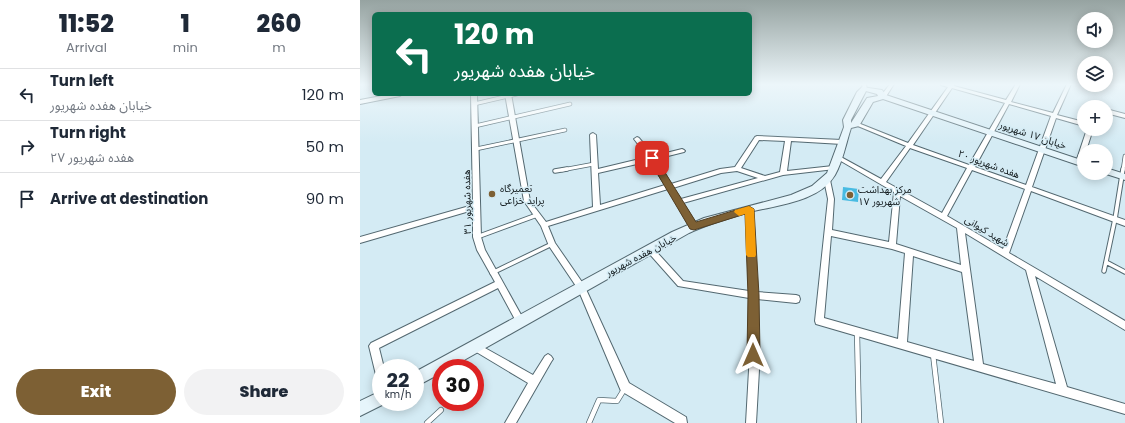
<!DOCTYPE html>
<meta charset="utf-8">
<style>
body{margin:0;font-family:Poppins,"Noto Sans Arabic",sans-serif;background:#f2f2f3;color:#1f2937;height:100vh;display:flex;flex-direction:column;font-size:15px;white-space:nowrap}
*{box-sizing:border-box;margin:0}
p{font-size:13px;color:#747a83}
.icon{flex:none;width:22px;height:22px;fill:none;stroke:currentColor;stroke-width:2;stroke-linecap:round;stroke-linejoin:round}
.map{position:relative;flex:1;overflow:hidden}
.sheet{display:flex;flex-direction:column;background:#fff;width:360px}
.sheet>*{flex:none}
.banner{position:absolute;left:12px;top:12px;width:380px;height:84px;border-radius:6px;box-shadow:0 2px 10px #0003;background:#0b6e4f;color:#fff;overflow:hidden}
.fabs{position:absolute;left:717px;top:12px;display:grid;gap:8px}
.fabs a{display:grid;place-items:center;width:36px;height:36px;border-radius:50%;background:#fff;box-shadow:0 2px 10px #0003;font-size:20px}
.speed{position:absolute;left:12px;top:359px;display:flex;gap:8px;font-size:20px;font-weight:700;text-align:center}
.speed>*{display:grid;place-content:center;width:52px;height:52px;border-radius:50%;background:#fff;box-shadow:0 2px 10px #0003;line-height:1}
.speed small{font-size:10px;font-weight:400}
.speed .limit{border:6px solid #d22;background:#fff;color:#111}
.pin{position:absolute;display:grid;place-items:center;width:34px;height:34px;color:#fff;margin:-17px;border-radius:8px;box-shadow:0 2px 6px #0006}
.me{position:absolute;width:44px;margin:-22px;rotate:0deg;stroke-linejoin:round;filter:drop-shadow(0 0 3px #0008)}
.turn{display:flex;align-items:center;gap:14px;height:84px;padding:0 16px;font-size:18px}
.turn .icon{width:52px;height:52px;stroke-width:2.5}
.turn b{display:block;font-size:28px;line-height:34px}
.eta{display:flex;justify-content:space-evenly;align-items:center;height:68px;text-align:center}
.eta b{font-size:24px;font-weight:800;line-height:28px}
.button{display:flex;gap:8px;margin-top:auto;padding:8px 16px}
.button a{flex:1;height:46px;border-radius:24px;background:#7d6034;color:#fff;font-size:16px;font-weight:800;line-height:46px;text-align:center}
.button a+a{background:#f2f2f3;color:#1f2937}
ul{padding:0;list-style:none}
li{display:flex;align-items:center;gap:12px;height:52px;padding:0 16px;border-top:1px solid #e0e1e3}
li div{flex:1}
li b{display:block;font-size:15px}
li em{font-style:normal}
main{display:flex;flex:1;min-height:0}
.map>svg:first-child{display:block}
.building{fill:#48bbe2}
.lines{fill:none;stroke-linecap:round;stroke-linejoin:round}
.lane-far2-casing{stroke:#536870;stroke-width:4.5}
.lane-far1-casing{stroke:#536870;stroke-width:5.5}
.lane-casing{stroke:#536870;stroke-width:6}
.street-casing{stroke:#536870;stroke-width:2}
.secondary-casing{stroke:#536870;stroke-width:2}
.lane-far2{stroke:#fff;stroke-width:3}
.lane-far1{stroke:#fff;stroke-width:3.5}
.lane{stroke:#fff;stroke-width:4.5}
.street{fill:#fff;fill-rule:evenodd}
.secondary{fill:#e6f5fb;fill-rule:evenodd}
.route{fill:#7d6034;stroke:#513e22}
.slow{fill:#f59e0b}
.poi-dot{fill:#7d6034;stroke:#d4ebf4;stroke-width:1.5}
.labels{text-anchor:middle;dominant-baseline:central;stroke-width:3;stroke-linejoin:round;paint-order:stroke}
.street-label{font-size:10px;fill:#0f171a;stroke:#d4ebf4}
.poi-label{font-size:10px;fill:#0f171a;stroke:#d4ebf4;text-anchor:start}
</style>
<main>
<section class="sheet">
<div class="eta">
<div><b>11:52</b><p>Arrival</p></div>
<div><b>1</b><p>min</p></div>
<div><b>260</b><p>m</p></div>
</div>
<ul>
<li><svg class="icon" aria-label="left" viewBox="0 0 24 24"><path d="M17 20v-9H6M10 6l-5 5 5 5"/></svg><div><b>Turn left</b><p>خیابان هفده شهریور</p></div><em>120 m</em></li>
<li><svg class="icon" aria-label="right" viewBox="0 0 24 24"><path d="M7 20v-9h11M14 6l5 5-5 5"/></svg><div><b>Turn right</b><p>هفده شهریور ۲۷</p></div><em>50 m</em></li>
<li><svg class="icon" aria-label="arrive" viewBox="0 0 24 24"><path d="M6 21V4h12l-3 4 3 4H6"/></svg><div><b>Arrive at destination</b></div><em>90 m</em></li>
</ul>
<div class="button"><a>Exit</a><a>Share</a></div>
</section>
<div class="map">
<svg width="765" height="423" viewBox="0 0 765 423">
<rect width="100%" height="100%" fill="#d4ebf4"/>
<path class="building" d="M483,187L499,189L498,202L482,200Z"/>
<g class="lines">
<defs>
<path id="lane-far2" d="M114,104L157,94
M115,126L210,104
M116,149L205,130
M202,170L234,164
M763,170L765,156"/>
<path id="lane-far1" d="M195,171L207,169
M117,237L177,215
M746,262L765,272
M744,271L755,219L763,169
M132,273L192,244"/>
<path id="lane" d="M497,332L499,423
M573,354L581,423
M67,423L81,410
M229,423L239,400L257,401L265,388"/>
<path id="street" d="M502,84H506L507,90H503Z
M530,84H534L525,98H521L520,97Z
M581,84H595L594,86L646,100L656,84H660L651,102L693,113L707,84H711L697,115L724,122V126L696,118L672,187L765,220V226L671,191L649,253L765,321V330L675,276L707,387L765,404V414L456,324L455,321L468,199L464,180L465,179H469L470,180L474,199L472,230L529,242L534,192L474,157L477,155L479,156L521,179L546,146L493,124L496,122L498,123L548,143L588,87L581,85ZM592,88L645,103L609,165L553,145ZM649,104L691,116L666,185L615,167ZM550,148L607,168L582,213L526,182ZM612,170L665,189L643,249L587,216ZM540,196L597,228L601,265L536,244ZM605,233L666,270L696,384L623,364ZM471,236L532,249L545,253L538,339L464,318ZM553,256L602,272L614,361L547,342Z
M32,94H43L40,96L0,104V100Z
M111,94H117L121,237L125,250L165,322L164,325L161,326L158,325L138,288L19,348L24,368H21V380L18,378L16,375L9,346L11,343L135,282L117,250L113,237V210L0,243V237L113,205Z
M145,94H151L170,201L186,222L233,207L230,135L231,134L233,133L236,135L238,169L288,157L274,139L277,137L279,138L294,156L322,149L324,150L325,151L324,152L296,159L311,184L360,169L375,167L395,137L397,136L482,140L485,142L482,144L431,141L427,171L473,166L475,167L476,168L475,169L423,175L323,203L338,227L337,229H331L308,189L188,226L195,243L224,285L269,383L326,417L327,423H315L261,391L218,289L189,246L181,226L164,201ZM399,140L425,141L420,172L405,176L381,168ZM290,161L305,185L240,205L238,173ZM377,171L398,178L321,199L313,188L361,173Z
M746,109L765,114V118L746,113Z
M727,129H733L726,151H724C724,155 724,159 721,163H717L716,162Z
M387,207H389L392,209L397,292L436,295L439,296L440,299L439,302L436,303L397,299L399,370L396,423H386L389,370V298L318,286L286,250L287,248H293L323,281L389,291L386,209Z
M116,343L173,375L185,356L188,354L191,356L193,359L191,362L156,423H145L168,383L113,350L111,347L113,344Z"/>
<path id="secondary" d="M502,87L522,90L526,95L724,161V167L523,99L513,102L499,126L491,128C486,143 483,161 475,175C459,202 417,205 390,212C369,218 348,224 329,233L90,368H81V373L55,387V372L312,232L344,218L431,195L452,186L467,173L484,127L483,120L497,92ZM506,91L517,94L518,96L507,98L491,123V120Z
M746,168L765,174V180L743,173H746Z
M21,391V402L26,403L0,416V401Z"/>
</defs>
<use href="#lane-far2" class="lane-far2-casing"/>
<use href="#lane-far1" class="lane-far1-casing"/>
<use href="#lane" class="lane-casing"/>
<use href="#street" class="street-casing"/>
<use href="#secondary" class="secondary-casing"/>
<use href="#lane-far2" class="lane-far2"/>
<use href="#lane-far1" class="lane-far1"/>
<use href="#lane" class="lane"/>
<use href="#street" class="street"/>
<use href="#secondary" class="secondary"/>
</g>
<linearGradient id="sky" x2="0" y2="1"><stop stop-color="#96a3a1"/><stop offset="0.59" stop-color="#ecf6fa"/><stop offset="1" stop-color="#ecf6fa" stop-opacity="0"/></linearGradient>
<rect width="765" height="143" fill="url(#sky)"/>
<path class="route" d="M292,156L296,158L336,222L389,206L394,209L399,295L400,355L398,360L393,361L389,360L387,355L388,295L385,214L334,230L330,229L288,158Z"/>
<path class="slow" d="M389,206L394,209L396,255L395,257H388L386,255L385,214L379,216L374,212L375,210Z"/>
<g class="poi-dot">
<circle cx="132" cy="194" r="4"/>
<circle cx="490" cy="195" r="4"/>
</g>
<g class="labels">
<g class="street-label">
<text transform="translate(673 135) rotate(18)">خیابان ۱۷ شهریور</text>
<text transform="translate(629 164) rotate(20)">هفده شهریور ۲۰</text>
<text transform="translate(107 202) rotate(-91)">هفده شهریور ۳۱</text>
<text transform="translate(627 231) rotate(31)">شهید کیوانی</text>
<text transform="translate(281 255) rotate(-28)">خیابان هفده شهریور</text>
</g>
<g class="poi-label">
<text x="140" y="188">تعمیرگاه<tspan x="140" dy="12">پراید خزاعی</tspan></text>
<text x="498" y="189">مرکز بهداشت<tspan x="498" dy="12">۱۷ شهریور</tspan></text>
</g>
</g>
</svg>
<div class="fabs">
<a><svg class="icon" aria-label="sound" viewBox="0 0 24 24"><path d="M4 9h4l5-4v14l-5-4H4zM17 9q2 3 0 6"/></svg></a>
<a><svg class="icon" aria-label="layers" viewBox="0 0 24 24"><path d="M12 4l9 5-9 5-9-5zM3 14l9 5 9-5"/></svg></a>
<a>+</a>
<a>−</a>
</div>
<div class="speed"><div>22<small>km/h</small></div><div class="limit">30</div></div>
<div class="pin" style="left:292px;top:158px;background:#d93025"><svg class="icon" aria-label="arrive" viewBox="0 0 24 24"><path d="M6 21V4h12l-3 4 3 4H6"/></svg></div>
<svg class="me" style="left:393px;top:355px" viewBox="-20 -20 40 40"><path d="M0-17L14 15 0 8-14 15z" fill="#7d6034" stroke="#fff" stroke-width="4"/></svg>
<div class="banner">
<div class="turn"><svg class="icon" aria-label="left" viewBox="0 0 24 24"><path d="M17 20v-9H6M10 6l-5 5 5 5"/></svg><div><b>120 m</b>خیابان هفده شهریور</div></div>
</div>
</div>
</main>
